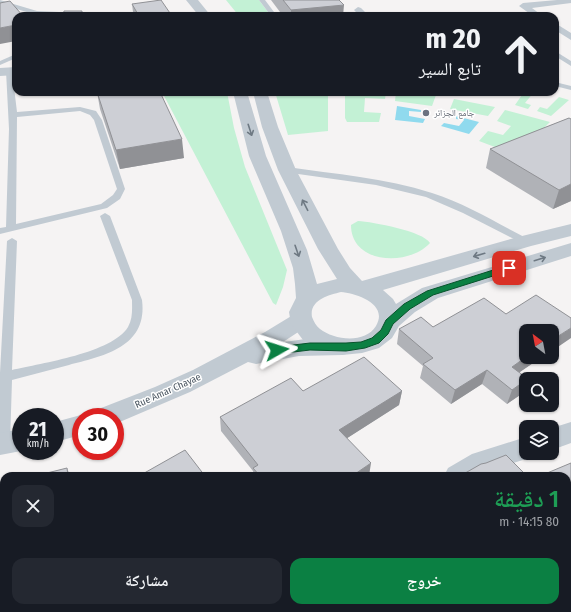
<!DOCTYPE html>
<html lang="ar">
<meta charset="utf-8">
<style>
body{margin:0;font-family:"Fira Sans Condensed","Noto Naskh Arabic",sans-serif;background:#242831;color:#f1f3f6;direction:rtl;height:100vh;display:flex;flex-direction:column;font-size:15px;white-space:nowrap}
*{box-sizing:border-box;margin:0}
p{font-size:13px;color:#9ea1a6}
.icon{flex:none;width:22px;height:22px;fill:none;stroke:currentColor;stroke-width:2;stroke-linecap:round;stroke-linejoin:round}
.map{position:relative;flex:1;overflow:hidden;direction:ltr}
.drawer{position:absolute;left:0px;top:472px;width:571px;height:140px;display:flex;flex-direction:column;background:#171b24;border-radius:12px 12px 0 0;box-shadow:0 1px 3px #0004;direction:rtl}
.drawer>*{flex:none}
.banner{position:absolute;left:12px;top:12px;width:547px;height:84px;border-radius:12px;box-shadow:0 1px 3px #0004;direction:rtl;background:#171b24;color:#f1f3f6;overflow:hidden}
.needle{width:26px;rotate:328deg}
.fabs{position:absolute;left:519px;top:324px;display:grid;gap:8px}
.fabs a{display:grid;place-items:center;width:40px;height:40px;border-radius:8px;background:#171b24;box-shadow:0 1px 3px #0004;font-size:20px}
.speed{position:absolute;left:12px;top:408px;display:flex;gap:8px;font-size:20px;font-weight:700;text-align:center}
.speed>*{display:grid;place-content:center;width:52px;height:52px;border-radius:50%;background:#171b24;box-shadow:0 1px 3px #0004;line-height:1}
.speed small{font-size:10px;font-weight:400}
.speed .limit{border:6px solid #d22;background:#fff;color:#111}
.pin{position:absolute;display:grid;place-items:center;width:34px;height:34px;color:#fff;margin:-17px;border-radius:8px;box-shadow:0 2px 6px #0006}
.me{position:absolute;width:44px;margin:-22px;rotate:84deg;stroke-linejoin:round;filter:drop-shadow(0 0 3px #0008)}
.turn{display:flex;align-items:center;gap:14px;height:84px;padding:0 12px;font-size:18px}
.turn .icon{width:52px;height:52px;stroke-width:2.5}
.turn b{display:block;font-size:28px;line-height:34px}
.round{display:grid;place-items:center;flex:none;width:42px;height:42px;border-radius:12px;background:#242831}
.headline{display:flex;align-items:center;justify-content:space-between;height:68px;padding:0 12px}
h1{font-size:24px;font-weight:600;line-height:30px;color:#1e9e55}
.cta{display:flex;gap:8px;margin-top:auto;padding:8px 12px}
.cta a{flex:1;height:46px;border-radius:12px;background:#0b8043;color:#fff;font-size:16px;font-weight:600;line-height:46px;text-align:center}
.cta a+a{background:#242831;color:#f1f3f6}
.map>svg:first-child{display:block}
.green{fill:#c3f1d5}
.water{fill:#90daee}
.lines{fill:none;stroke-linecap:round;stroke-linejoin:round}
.service{fill:#c1cad2;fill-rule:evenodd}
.pedestrian{fill:#c1cad2;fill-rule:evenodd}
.minor{fill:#c1cad2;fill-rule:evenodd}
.tertiary{fill:#c1cad2;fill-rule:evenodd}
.wall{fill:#b0b2b7}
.shaded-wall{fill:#909195}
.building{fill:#cdcfd5;stroke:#909195}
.oneway{stroke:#6e7983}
.route{fill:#0b8043;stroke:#07532c}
.worship-dot{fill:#6b7280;stroke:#fff;stroke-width:1.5}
.labels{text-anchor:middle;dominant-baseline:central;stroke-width:3;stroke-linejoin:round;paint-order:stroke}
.far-worship-label{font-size:9px;fill:#5b616d;stroke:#fff;text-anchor:start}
.street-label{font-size:10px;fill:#4a5661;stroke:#fff}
</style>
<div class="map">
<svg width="571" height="612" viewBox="0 0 571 612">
<rect width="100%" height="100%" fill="#f5f3f3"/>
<path class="green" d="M226,0H259L271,16H239Z
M162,92H227L234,128L245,167L287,270L283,287L276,305L273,303Z
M275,92H328V131L288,135Z
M345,92H386L385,99L365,98L364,112L381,113L379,122H347L345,118Z
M396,92L436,95L432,106L395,101Z
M524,92H534L525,103L531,105L528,109L515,105Z
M559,97L569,100L551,116L537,111L540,107L547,109Z
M454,99L495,107L488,116L450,109Z
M505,110L550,122L516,155L479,141L488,131L503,135L511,126L497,121Z
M358,221C373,222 423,231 430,243C408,267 351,264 351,225Z"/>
<path class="water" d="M397,106L421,110V112L409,111V116L425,119L423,123L395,120Z
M456,116L479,122L469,134L441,126L444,123L459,126L464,120L456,119Z"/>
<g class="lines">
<path class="service" d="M0,0L37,11L103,14L106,16H40L0,4Z
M259,0H265L277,16H271Z
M499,14L502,15L503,16H496Z
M555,51L571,61V66L555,56Z
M16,54V58L0,65V61Z
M9,69L12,71L17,112L80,107L96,111L102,120L125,189L120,199L107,208L0,234V228L6,227L9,129L6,71ZM80,111L90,115L94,120L117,189L113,195L101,204L16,224L17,117Z
M555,82L571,86V90L555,86Z
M287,167C335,174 385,178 432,193C466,204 497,223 528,239L530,241L528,243H522L463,213L426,197L376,185L284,172L283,170Z
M105,213L110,216L142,300C148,347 104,356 69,365C50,370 31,375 12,380L10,444L8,448L3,450L0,449V373L7,241L12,238L17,241L12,370C42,363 112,353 128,327C133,318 132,309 132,300L100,216Z"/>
<path class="pedestrian" d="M557,0H571V3L532,8L540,14L538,16H533L519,6L523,3Z
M358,7L361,8L369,16H360L354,10Z
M555,23L571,33V40L555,30Z"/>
<path class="minor" d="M301,313L309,315L312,320L309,325L283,342C304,339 330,335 350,341L353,347L350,353L342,355L299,356L256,364L248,362L190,392L115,424V417H93L96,410L155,387L193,370L265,332L293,315Z
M81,415L87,417H81V435L55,442V422Z
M571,422V443L552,450V428Z
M21,429V451L0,455V433Z
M526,437V453H536L535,456L489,471L480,476H444L448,468L472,454Z
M233,608H269L267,612H231Z"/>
<path class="tertiary" d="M186,0H198L211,16H199Z
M16,67V75L0,76V68Z
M233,92H247L266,156L307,250L317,284L337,279L318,249L278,170L262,127L253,92H267L278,127L296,170L338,249L350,268L362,281L518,237L571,224V236L531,246L383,290L393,299L396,304L422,288L571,243V256L438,298L415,312L399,326L392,338L379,348L362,353L342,355L317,349L303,340L291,324L289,312L296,298L295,284L293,268L281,231L249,156ZM341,292C356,293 389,304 376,326C365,344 334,340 320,329C316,326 314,322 312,317C309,300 329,295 341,292Z"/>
</g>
<path class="wall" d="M271,0H339L343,16H283Z
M132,4L172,16H135L133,12Z
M97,92L184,158L120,169L100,109Z
M569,118L571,201L553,209L486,168L490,149Z
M433,327L542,357L519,372L523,393L507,404L482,384L451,404L420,378L423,366L397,344L399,329Z
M303,391H402L399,405L347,438L369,476H254L253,471L221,431L220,417Z
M310,608H567L571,612H304Z"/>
<path class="shaded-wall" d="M344,5L343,16H291V10Z
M16,25V41L0,44V28Z
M182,139L184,158L120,169L116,150Z
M571,184V201L553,209L559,190Z
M571,328V338L552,351V340Z
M526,357H542L507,381L512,367Z
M487,370L482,384L451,404L455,390Z
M526,380V384L523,393L507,404L512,390Z
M402,391L399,405L338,444L339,430Z
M371,463L369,476H352Z
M67,468L70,476H68Z
M158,608H178L172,612H155L154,610Z
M507,608H508L506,612H502Z"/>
<path class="building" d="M161,0L172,16H139L132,4Z
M283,0H339L344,5L291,10Z
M10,1L23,16H16V25L0,28V3Z
M64,11H82V16H63Z
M97,92H160L182,139L116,150Z
M569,118L571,119V184L559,190L490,149Z
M536,295L571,318V328L552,340V331H526V357L512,367L528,379H526V380L512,390L487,370L455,390L423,364L433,358L399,329L421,317L433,327L484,298L506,314Z
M364,357L402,391L339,430L371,463L352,476H260L253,468L258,465L220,417L291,378L303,391Z
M185,450L205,476H139Z
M506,455L527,476H460L481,464L486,463Z
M571,463V612H514L511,608H567V476H540Z
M67,468L68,476H35Z
M64,608H158L154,610L155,612H63L65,610Z
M310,608H507L502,612H304Z"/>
<defs><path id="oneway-shaft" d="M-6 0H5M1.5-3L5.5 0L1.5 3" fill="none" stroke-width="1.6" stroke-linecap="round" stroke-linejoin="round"/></defs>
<g class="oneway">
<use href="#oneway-shaft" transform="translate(250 130) rotate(72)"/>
<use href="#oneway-shaft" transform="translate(305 205) rotate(-117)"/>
<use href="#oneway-shaft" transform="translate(297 251) rotate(71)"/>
<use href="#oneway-shaft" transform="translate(479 255) rotate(164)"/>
<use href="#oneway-shaft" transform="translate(540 259) rotate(-17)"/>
</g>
<path class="route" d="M509,265L512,266L513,268L512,270L433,295L410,309L393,324L388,334L379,343L365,348L346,351L310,350L277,354L272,350L277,347L310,343H346L361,342L372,338L381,330L386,320L404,304L427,291Z"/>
<circle class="worship-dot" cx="426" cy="113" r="4"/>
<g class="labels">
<g class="far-worship-label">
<text x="434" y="113">جامع الجزائر</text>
</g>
<g class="street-label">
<text transform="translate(168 391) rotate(-24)">Rue Amar Chayae</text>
</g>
</g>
</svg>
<div class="fabs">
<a><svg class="needle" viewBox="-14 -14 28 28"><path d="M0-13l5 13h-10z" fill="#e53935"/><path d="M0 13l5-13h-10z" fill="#9ea1a6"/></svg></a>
<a><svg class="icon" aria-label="search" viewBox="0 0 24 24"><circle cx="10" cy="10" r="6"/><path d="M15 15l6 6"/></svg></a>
<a><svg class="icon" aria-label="layers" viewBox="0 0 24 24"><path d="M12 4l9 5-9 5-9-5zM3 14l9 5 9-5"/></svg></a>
</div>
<div class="speed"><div>21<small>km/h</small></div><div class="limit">30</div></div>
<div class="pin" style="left:509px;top:268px;background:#d93025"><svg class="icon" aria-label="arrive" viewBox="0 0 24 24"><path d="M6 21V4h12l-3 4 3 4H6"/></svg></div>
<svg class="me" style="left:277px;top:350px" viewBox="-20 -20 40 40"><path d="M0-17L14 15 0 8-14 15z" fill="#0b8043" stroke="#fff" stroke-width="4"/></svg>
<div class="banner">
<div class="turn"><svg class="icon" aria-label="ahead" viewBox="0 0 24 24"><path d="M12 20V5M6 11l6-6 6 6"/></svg><div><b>20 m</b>تابع السير</div></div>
</div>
<section class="drawer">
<div class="headline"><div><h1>1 دقيقة</h1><p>80 m · 14:15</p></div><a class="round"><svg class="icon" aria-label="close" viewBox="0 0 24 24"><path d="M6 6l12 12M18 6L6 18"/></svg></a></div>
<div class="cta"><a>خروج</a><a>مشاركة</a></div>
</section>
</div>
